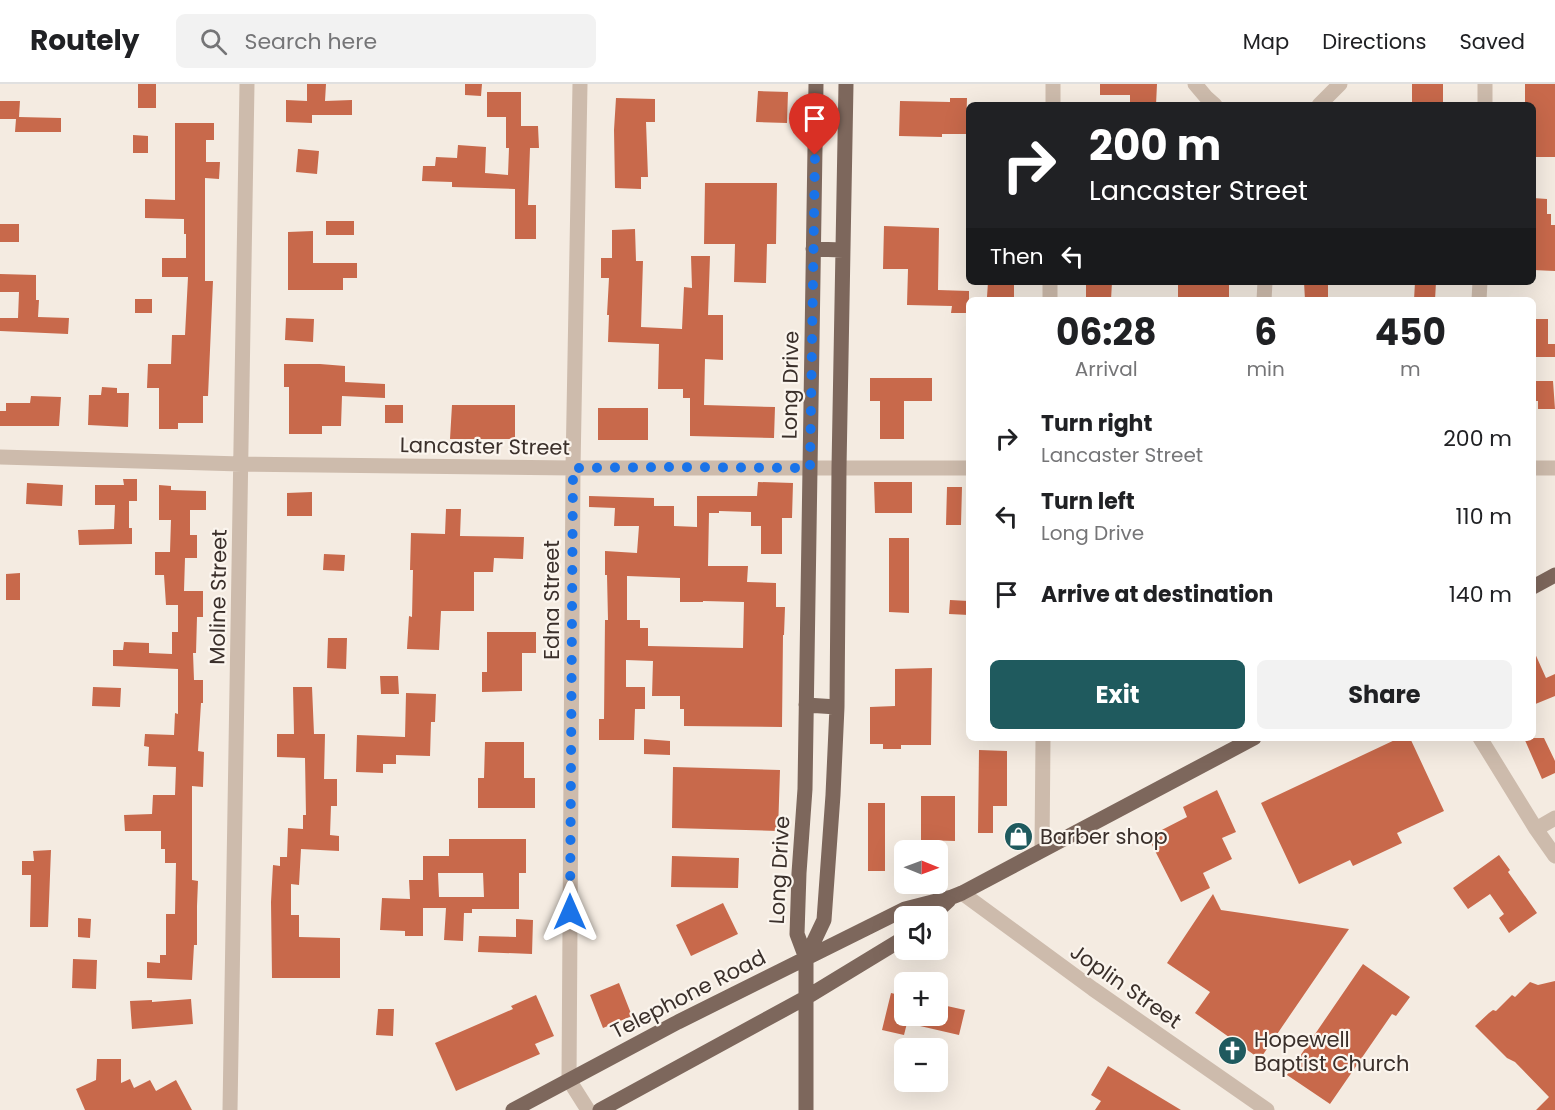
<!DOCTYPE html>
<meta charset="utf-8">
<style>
body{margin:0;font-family:Poppins,sans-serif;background:#f2f2f2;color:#202124;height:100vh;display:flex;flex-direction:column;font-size:22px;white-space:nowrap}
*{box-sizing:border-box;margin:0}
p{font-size:20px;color:#757577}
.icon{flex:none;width:33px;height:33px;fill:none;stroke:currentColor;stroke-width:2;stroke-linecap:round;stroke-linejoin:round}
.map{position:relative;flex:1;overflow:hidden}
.drawer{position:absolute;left:966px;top:213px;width:570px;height:444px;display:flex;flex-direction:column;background:#fff;border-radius:9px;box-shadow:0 6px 24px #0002}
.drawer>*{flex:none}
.guide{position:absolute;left:966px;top:18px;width:570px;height:183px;border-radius:9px;box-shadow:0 6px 24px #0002;background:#202124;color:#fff;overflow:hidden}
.needle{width:39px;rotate:91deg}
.controls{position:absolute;left:894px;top:756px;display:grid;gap:12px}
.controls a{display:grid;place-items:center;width:54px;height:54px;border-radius:9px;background:#fff;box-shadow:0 6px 24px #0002;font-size:30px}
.pin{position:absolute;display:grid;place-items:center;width:51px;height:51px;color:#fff;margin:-62px -26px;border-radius:50% 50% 50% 0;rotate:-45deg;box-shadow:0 0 6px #0007}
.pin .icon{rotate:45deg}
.me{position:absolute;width:66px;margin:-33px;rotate:0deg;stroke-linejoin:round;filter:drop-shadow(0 0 4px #0008)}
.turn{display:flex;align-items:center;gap:21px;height:126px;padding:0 24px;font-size:27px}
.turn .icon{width:78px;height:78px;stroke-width:2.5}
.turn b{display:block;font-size:42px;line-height:51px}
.then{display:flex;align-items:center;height:57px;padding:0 24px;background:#0003;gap:12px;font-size:22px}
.eta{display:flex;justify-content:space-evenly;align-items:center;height:102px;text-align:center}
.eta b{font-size:36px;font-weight:700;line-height:42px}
.cta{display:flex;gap:12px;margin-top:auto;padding:12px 24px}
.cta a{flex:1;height:69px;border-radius:9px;background:#1f5a5e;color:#fff;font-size:24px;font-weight:700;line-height:69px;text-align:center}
.cta a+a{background:#f2f2f2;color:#202124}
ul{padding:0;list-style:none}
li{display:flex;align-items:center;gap:18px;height:78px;padding:0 24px}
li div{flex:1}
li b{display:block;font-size:22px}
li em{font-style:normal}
header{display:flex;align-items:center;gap:36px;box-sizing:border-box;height:84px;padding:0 30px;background:#fff;border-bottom:2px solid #e0e0e0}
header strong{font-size:28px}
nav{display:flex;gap:33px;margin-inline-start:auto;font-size:21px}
.search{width:420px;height:54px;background:#f2f2f2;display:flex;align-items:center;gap:15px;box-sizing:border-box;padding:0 21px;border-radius:9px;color:#757577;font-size:22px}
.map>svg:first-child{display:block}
.building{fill:#c8694b;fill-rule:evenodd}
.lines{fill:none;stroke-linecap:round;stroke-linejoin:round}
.minor{stroke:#cdbbac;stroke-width:15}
.major{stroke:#7d675c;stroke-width:15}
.route{stroke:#1a73e8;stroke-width:10;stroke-dasharray:0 18}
.labels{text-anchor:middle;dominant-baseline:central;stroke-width:4.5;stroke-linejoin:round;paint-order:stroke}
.street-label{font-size:21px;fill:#3b302b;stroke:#fbf5ee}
.poi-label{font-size:21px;fill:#3b302b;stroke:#fbf5ee;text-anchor:start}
</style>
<header>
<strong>Routely</strong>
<div class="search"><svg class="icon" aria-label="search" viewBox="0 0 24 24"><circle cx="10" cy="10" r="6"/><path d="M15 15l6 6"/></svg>Search here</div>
<nav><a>Map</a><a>Directions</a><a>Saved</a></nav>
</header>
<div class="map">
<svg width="1555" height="1026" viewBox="0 0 1555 1026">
<rect width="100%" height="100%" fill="#f4ebe1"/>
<path class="building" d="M138,0H156V24H138Z
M307,0H326L325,17L352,16V31H312V39L286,38V16L307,17Z
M465,0H482L481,12L465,11Z
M1100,0H1157L1156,21H1130V11H1100Z
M1412,0H1443V21H1412Z
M1525,0H1555V73H1533V21H1525Z
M758,7L788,8L787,39L756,38Z
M487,8H521V42H538L539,64H530L528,121H536V155H515V105L452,103V98L422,97L423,82H435L436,73L457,74L458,61L486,63L485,89L508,91L509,64H506V33H487Z
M616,14L655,15V38H646L648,93H641V105L615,104L614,46Z
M950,14H967L966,50H942V53L899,52L900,17L950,18Z
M0,17H20L19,33L61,34V48H15L16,35H0Z
M175,39H214V56H206V78H220L219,95L205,94V197H213L208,312H203V339H178V345H159V304H147L148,280H171L172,251H185L188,193H162V174H186V150H184V135L145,134V115L175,116Z
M133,51L148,52V69H133Z
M298,65L319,67L317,90L296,88Z
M705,99H777L776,160H767L766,199L734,198L735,160H704Z
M1533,114L1547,115V130H1551V141H1555V187L1533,186Z
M326,137H354V151H326Z
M0,140H19V158H0Z
M884,142L939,144L938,206L969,207V229H951L952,222L907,221L908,185H883Z
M635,145L636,177H643L641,243L682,245L684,203L692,204L691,172H710L708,231H723V276L705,275L704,321L775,323L774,354L690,352V314H683V305H658L659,260L608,258L609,231H607L609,194H601V174H612V146Z
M313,147V179H357V194H343V206H288V148Z
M0,190L36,191V216H39L38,233L69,234L68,250L0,247V234H18L19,208H0Z
M988,198H1014V214L987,213Z
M1086,198H1112L1111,216H1086Z
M1178,198H1229V216H1178Z
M1304,198H1328V216H1305Z
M1415,198H1436L1435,216H1414Z
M135,215H152V229H135Z
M286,234L314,235L313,258L285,256Z
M1534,235H1548V260H1555V273H1535Z
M284,280H320L345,282V298L385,300V314L342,312L341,342H322V350H289V303H284Z
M870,294H932V317H904V355H880V317H870Z
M1533,297H1553L1555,325H1538V317H1533Z
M102,303L117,304V309H129L128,343L88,341L89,311H101Z
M31,312L61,313L59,342H0V327H6V319H30Z
M385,321H403V339H385Z
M452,321H515V355H450Z
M598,324H648V356H598Z
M123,395H137V417H129V444H132V460L79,461L78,446L114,445L115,421H95V401H124Z
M758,398L793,399L792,434H782V470H761V442H751V428L719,427V429H709L708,482H748L747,498L776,499V523H785L784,551H783L782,643L684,642V625H680V612H652L653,577L626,576V603H645V625H635L634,656H599V635H604L605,536H608L607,491H605V467L637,469L639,442H614L615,424L589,423V412L654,414V422H674V442L697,443V412H757ZM627,492L680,494V518H703V517L744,518L743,564L648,562V544H640V536H627Z
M874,398H912V429H875Z
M27,399L63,401L62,422L26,420Z
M159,401L171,402V406L206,407V426H190V451H197V474H185L184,507H203V533H197L196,569H193L194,596H203V619H201L198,667L204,668L203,703L192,702V796L198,797L197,822V861H194L192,896L147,894V878L160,879V871H166V830H175L176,779H165V765H161V747H125L124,731L152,730L153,711H175L176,683L148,682L149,663L144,662L145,650L174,651L175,629L178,630V585L113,582V566H123L124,558L149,559V569L172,570V548H178V521H166L164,491H155V468H170L171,436H159Z
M947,403H962L961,441H946Z
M312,408V432H287V409Z
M446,425H461L460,452L524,453L523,475L494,474L493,488H474V527H441L439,566L407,565L409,532L412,533L413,486H410L411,449L445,450Z
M889,454H909V529L889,528Z
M324,470L345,471L344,487L323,486Z
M20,489V516H6V490Z
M950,516L969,517V531L949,530Z
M487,548H536V569H522V607L482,608V588H487Z
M328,554H347L346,585L327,584Z
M1533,565L1546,594L1555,590V612L1533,621Z
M932,584L931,661H901V665H883V660H870V623L895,622V585Z
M380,592H398L399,610H381Z
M93,603L121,604L120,623L92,622Z
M293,603H312L314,650H325L324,695H337V722H331L330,751L339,752V767L301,765L299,801L291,800V831H299V853L340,854V894H272L271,818L273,781L280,782V773H287L288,744L303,745V731H306L305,674L277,673V650H294Z
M406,609L436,610L435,638H431L430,672L396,671V680H383V689L356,688L357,651L405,653Z
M1399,654H1410L1444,727L1397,749L1402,759L1353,782L1350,776L1299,800L1261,719Z
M1524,654H1544L1555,677V689L1542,695Z
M644,655L670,657V671L644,670Z
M485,658H524V694H535V724H478V694H484Z
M979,666L1007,667V722H993V749H978Z
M673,683L780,686L778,747L672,744Z
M1217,706L1236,748L1222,754L1232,775L1203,789L1210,804L1181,818L1148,753L1187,733L1183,723Z
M921,712H955V757L921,756Z
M868,719H885V787H868Z
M449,755H526V789H519V825H472V829H464L463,857L444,856L446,824H423V852H405V847L380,846L382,814L410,815L409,796H423V772H449ZM438,789H483L484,813H439Z
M51,766L48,843H30L31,791H22V777H34L33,767Z
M1499,771L1510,786L1508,788L1537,829L1509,849L1499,834L1504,830L1490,810L1468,825L1453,804Z
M672,772L739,774L738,804L671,803Z
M1213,810L1221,826L1349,845L1260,975L1195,929L1210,908L1167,879Z
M723,819L738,850L691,872L676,841Z
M78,834L91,835L90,854L78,853Z
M516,835L533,836L532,870L478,868L479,852L516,853Z
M73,875L97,876L96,905L72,904Z
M1363,880L1410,913L1396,932L1392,930L1330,1020L1287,991Z
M1555,897V1026H1536L1549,1013L1515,978L1507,974L1475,942L1489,929L1493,926L1496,927L1512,911L1515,913L1530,898L1538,901Z
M619,899L632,932L603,944L590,911Z
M891,909L904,912V932H938V920L965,926L959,951L907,939L904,951L882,946Z
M536,911L554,952L535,960L540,970L456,1007L435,959L513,925L511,922Z
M191,915L193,940L132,945L130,917L152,916V918Z
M378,925H394L393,952L376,951Z
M97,975H121V999L130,995L134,1004L150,996L156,1007L176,996L192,1026H85L76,1005L96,996Z
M1108,982L1181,1026H1095L1101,1017L1091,1011Z"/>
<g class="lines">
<path class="minor" d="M580,0L573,384L569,996L588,1026
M1195,0L1206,13L1215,21
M1053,21V0
M1319,21L1340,0
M1485,21V0
M1050,216V198
M1264,216L1265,198
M1479,216L1480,198
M0,373L241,380L573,384H969
M1533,384H1555
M1480,654L1536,745L1555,772
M1536,745L1555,734
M1042,766L1043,654
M962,809L1093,905L1267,1026
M230,1026L247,0"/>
<path class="major" d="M813,165L843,166
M1533,503L1555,491
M806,621L837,623
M932,832L949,816
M806,874L824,836L833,711L837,623L839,384L846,0
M513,1026L678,938L905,825L952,813L962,809L1254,654
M600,1026L807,913L904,854
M806,1026V874L797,850L799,789L805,705L816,0"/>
</g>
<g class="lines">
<path class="route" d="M570,828L573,384L669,383L810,384L815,71"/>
</g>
<defs>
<symbol id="shop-disc" viewBox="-11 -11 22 22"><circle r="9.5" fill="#1f5a5e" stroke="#fbf5ee"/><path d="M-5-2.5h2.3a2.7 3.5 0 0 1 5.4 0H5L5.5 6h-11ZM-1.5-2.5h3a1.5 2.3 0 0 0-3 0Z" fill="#fff"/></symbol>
<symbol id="church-disc" viewBox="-11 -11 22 22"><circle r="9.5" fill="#1f5a5e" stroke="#fbf5ee"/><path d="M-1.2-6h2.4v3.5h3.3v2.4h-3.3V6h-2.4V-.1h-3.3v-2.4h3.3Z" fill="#fff"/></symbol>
</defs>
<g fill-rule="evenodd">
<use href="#shop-disc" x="1002" y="736" width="33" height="33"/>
<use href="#church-disc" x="1216" y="950" width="33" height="33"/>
</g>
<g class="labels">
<g class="street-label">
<text transform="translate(790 301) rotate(-89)">Long Drive</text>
<text transform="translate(485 362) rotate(1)">Lancaster Street</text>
<text transform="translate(218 513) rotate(-89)">Moline Street</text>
<text transform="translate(551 516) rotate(-90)">Edna Street</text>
<text transform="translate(779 786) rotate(-87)">Long Drive</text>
<text transform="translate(1126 902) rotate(35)">Joplin Street</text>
<text transform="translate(688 910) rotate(-27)">Telephone Road</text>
</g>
<g class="poi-label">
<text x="1040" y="752">Barber shop</text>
<text x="1254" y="955">Hopewell<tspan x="1254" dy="24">Baptist Church</tspan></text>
</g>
</g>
</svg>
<div class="controls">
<a><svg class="needle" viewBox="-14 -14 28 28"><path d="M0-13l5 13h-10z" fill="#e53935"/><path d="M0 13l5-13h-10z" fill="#757577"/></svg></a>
<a><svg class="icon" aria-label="sound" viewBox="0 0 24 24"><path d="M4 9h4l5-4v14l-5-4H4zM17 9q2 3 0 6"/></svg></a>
<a>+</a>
<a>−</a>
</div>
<div class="pin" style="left:815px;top:71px;background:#d93025"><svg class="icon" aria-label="arrive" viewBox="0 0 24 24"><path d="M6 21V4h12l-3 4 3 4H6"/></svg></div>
<svg class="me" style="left:570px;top:828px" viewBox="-20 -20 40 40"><path d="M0-17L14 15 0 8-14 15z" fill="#1a73e8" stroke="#fff" stroke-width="4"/></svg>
<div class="guide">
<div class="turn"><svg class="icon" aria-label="right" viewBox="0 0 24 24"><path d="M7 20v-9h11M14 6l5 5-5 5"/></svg><div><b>200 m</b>Lancaster Street</div></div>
<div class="then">Then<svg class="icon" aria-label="left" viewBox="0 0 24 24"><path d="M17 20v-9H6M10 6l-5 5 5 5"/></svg></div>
</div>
<section class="drawer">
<div class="eta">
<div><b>06:28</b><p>Arrival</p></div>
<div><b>6</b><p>min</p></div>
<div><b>450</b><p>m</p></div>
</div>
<ul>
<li><svg class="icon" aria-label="right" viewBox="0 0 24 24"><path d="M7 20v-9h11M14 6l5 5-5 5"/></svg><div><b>Turn right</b><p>Lancaster Street</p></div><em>200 m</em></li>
<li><svg class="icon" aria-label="left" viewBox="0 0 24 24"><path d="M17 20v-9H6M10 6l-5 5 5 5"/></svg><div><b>Turn left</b><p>Long Drive</p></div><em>110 m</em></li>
<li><svg class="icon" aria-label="arrive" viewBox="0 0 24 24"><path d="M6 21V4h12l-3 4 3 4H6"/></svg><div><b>Arrive at destination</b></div><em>140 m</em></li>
</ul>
<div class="cta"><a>Exit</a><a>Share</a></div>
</section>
</div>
